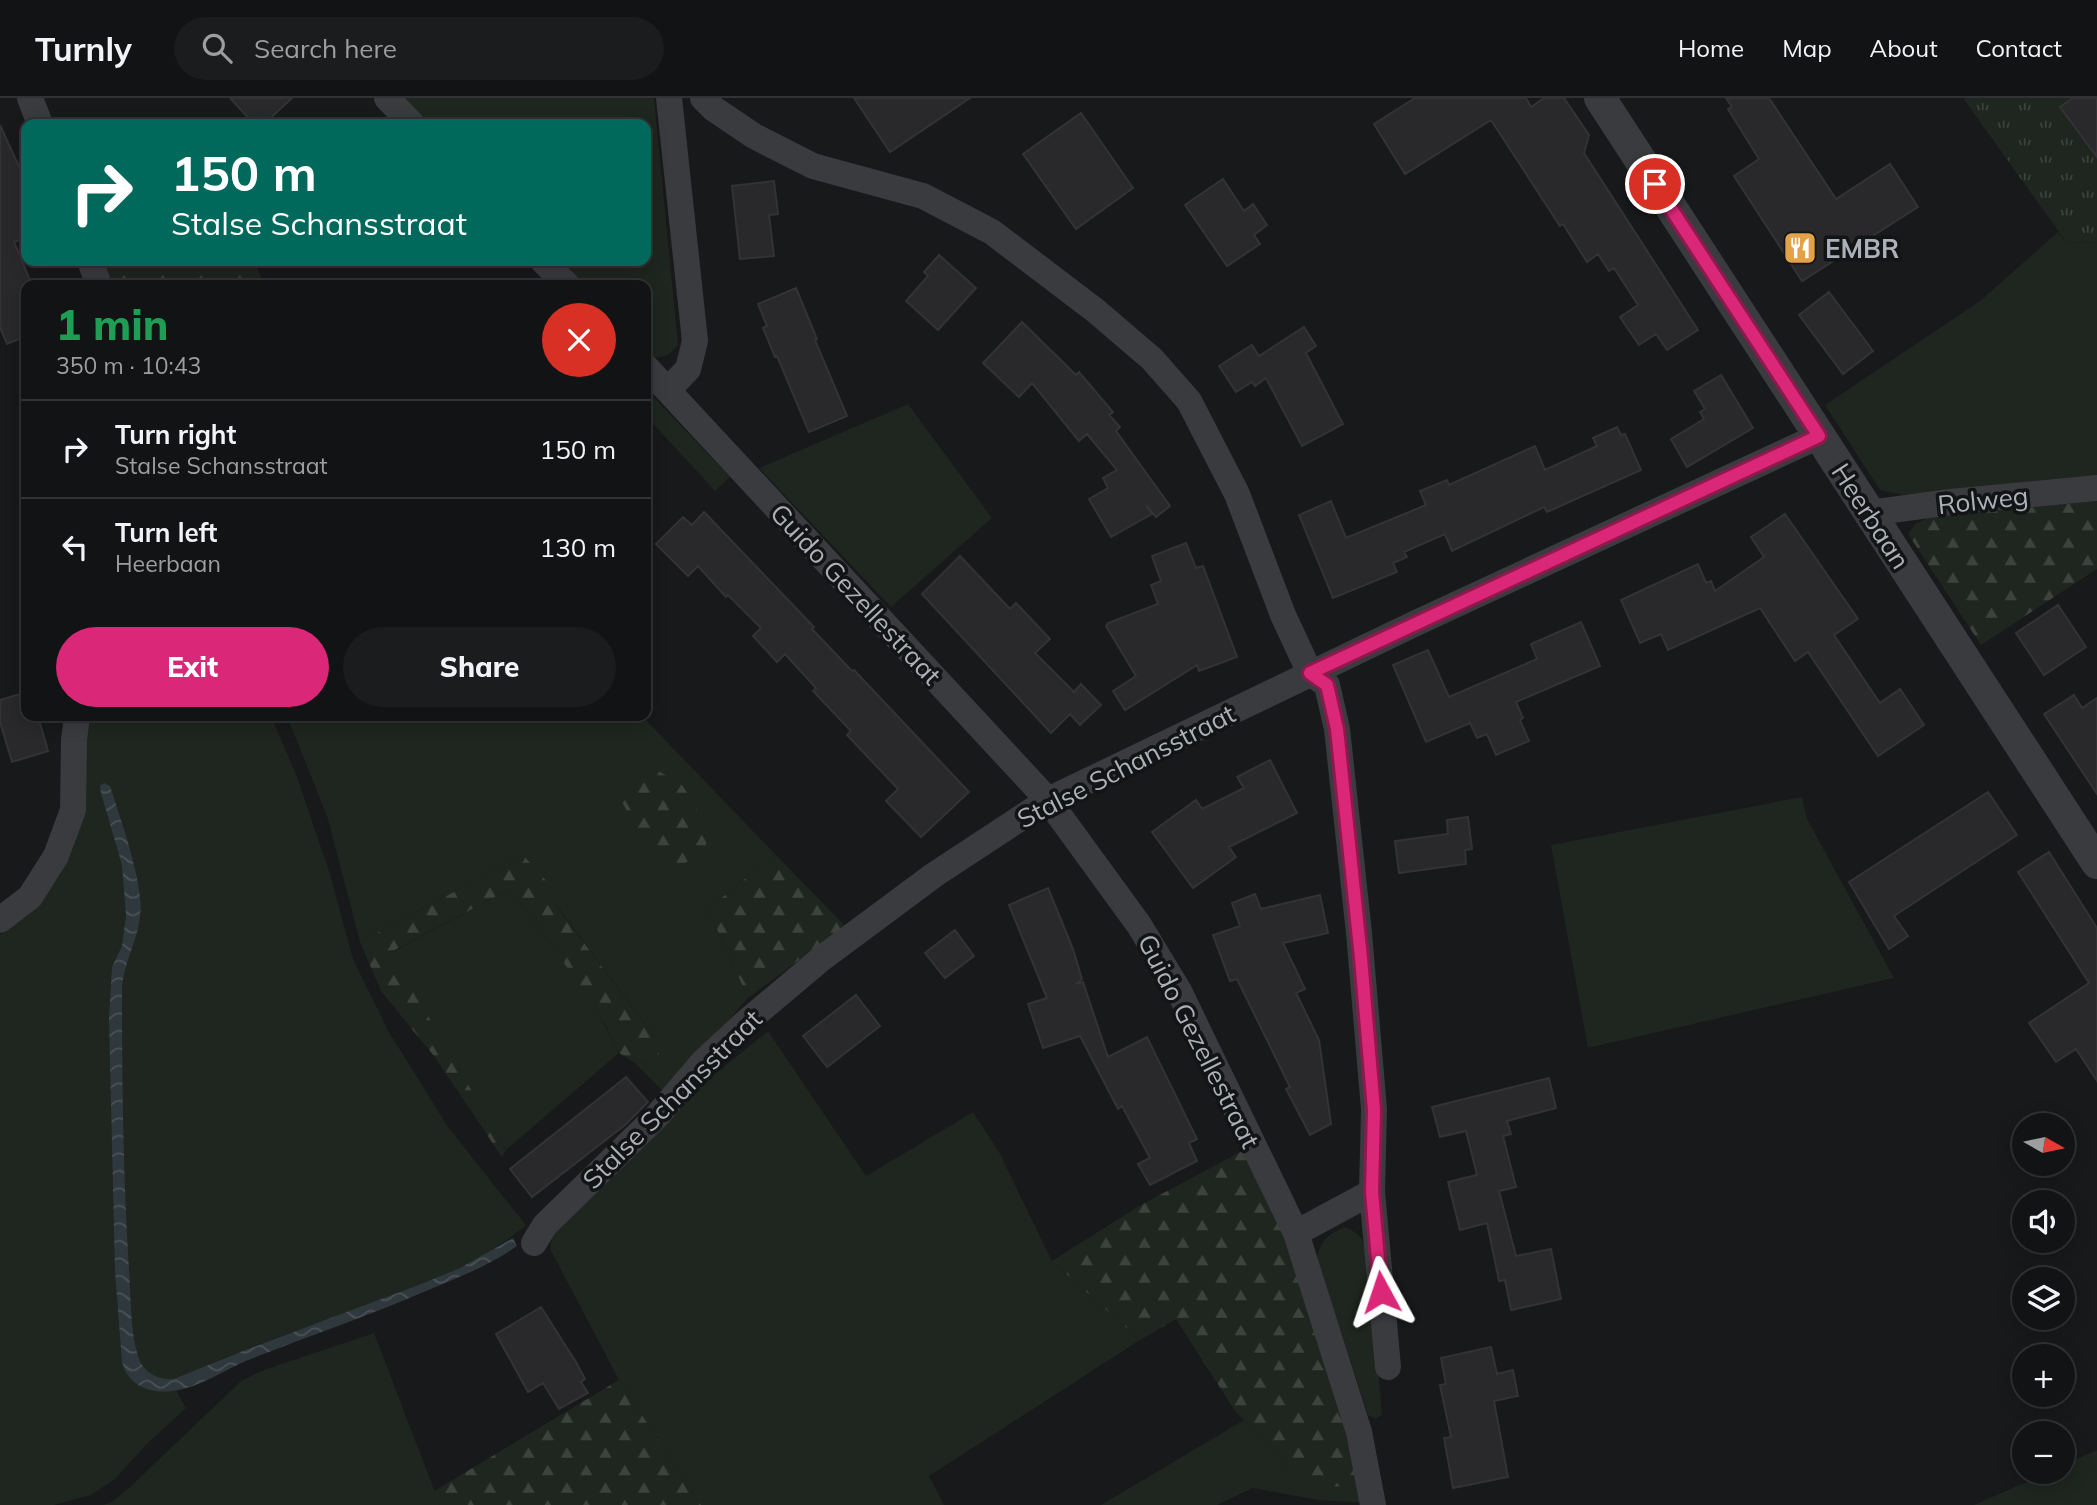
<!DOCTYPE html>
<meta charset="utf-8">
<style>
body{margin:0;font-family:Mulish,sans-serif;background:#1b1c1d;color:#f1f3f6;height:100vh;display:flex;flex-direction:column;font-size:26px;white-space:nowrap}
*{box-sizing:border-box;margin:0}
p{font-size:23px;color:#9c9ea0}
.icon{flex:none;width:38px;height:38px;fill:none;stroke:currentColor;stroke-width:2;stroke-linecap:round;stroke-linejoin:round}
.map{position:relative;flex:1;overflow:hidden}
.details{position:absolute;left:21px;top:182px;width:630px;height:441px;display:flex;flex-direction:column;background:#121314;border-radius:14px;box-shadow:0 4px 18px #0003,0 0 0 2px #313234}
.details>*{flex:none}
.banner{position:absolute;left:21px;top:21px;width:630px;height:147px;border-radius:14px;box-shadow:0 4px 18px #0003,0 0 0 2px #313234;background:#00695c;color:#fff;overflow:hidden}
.needle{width:46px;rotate:99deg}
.tools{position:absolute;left:2012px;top:1015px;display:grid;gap:14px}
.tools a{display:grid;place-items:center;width:63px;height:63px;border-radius:50%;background:#121314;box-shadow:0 4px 18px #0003,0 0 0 2px #313234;font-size:35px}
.pin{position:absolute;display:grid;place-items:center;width:60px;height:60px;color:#fff;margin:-30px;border:4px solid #fff;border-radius:50%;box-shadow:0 2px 7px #0007}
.me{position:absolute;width:77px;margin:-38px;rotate:355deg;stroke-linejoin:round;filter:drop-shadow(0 0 5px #0008)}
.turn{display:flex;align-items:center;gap:24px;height:147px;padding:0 35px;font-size:32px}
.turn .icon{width:91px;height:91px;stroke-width:2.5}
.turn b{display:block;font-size:49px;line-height:60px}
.round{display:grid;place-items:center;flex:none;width:74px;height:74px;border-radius:37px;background:#1b1c1d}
.head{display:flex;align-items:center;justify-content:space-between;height:119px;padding:0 35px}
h1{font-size:42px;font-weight:800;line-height:52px;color:#1e9e55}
.button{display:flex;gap:14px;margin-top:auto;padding:14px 35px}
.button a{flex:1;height:80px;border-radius:42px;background:#db2777;color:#fff;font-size:28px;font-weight:800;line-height:80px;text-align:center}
.button a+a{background:#1b1c1d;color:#f1f3f6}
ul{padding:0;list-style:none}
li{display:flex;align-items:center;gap:21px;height:98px;padding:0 35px;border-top:2px solid #313234}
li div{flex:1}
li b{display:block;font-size:26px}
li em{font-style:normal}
header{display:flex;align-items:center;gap:42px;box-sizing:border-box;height:98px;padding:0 35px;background:#121314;border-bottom:2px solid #313234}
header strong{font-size:33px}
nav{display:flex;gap:38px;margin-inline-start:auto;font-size:24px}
.search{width:490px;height:63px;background:#1b1c1d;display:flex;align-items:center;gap:18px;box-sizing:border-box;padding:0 24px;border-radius:38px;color:#9c9ea0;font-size:26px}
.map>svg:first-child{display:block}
.grass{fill:#1f251f}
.forest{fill:url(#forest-firs)}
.park{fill:url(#park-tufts)}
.water{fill:url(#water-waves)}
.building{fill:#29292b;stroke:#333336;stroke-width:2}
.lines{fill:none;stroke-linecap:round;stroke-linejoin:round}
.minor{stroke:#3a3b3f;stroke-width:26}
.tertiary{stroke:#3a3b3f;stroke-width:32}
.route-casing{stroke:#8e194d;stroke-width:18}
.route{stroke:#db2777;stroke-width:12}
.labels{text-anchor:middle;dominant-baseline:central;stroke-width:7;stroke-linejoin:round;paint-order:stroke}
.poi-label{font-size:26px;font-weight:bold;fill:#acb1b9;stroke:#131415;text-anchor:start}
.street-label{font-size:26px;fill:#acb1b9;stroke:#131415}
</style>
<header>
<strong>Turnly</strong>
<div class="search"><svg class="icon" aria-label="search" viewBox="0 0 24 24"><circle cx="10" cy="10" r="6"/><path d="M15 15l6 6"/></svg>Search here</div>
<nav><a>Home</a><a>Map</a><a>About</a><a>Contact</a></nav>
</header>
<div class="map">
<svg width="2097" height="1407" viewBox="0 0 2097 1407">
<defs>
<pattern id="forest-firs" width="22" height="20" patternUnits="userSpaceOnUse" patternTransform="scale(1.75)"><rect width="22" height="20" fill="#1f251f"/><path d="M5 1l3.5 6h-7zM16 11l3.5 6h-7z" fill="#3d423d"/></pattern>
<pattern id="park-tufts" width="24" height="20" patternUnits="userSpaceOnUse" patternTransform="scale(1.75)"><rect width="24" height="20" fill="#1f251f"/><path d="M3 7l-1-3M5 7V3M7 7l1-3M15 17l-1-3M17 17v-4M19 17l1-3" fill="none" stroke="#3d423d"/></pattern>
<pattern id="water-waves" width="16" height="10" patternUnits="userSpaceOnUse" patternTransform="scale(1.75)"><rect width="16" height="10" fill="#2f383d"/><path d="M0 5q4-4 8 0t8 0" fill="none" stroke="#4a5257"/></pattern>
</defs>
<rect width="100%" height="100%" fill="#18191a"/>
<path class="grass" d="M404,0H654L678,247C669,259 659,263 646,256V187H581L558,163H646V26H429Z
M2058,134L2067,145L2097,144V377L1904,397L1880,392L1825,307L1980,203Z
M646,291L730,379L715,393L646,318Z
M908,306L992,420L891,509L759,370Z
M87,618H271L297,679L330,776L353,861L389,934L448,1029L526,1127C470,1176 374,1205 304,1230C260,1245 217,1263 175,1281L176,1292L186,1310L146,1347L115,1381L91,1397L54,1407H0V837C91,770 83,721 87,618Z
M287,618H642L775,756L708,811L748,900L698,957L663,993L635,965L649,964L657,942L554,804L523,757L360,844L327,718Z
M1802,699L1807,721L1894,880L1588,950L1551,747Z
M510,791C549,843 591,896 619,955L506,1052L390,855Z
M768,933L866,1078L973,1014L999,1054L1052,1163L1140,1242L929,1378L944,1407H701L619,1282L550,1151L554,1132L684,1001Z
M1345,1129C1361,1136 1364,1142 1369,1158L1382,1317L1375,1321L1368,1317L1317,1160C1321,1141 1328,1137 1345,1129Z
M374,1235L440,1407H102L110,1405L129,1390L241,1283L261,1273Z
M1244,1322L1276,1356L1289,1374L1360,1388L1363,1405L1318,1402L1253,1390L1217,1407H1101Z
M2097,1352V1407H1974L2049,1374H2063V1367Z"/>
<path class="forest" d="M102,163H254L264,187H112Z
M2097,403V471L1981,547L1908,436L1915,426L1931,419Z
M655,671L682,687L691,701L706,729V750L683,767L662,763L644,744L616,693L646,672Z
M775,756L845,828L748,900L708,811Z
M523,757L559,797L554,805L657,942L659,956L649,964L635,965L619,955L606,928L550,844L510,791L391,854L506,1052L502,1059L434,958L381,893L360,844Z
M1248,1050C1297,1158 1329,1274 1360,1388L1320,1389L1306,1385L1289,1374L1276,1356L1235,1313L1176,1221L1140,1242L1052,1163L1139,1108Z
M619,1282L701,1407H440L434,1393Z"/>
<path class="park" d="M1963,0H2097V144L2067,145Z"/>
<path class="water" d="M104,685L110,688C120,720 145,788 140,819C137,843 125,863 122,887C122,982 123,1077 129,1172C131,1196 130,1247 142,1267C150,1278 161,1282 174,1281L245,1252L424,1185L460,1170L513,1140L517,1148C489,1168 457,1180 426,1193C368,1218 309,1238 251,1261C225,1271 200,1290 172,1293C149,1296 128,1287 122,1264L115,1173L109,920L112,869L122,848L126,818L122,767L101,695L100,688Z"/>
<path class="building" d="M230,0H292L264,26H254Z
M854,0H970L890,54Z
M1415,0H1526L1531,9L1544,0H1564L1589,37L1584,55L1698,232L1667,252L1656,236L1639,247L1620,219L1638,207L1614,170L1609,173L1598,156L1587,164L1563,126L1560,128L1491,22L1405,76L1374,26Z
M1726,0H1769L1836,101L1890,66L1918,109L1802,183L1734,78L1759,61L1728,11L1732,9Z
M2073,0H2097V59L2060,9Z
M1081,15L1133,90L1076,131L1023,56Z
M0,27L26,84V139L14,144L32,187H26V238L7,246L0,229Z
M1223,81L1244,113L1253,106L1267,127L1254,137L1260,146L1227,168L1185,107Z
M774,83L778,116L769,117L774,158L740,161L732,88Z
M939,157L976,190L938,232L906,203L928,178L924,174Z
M796,190L817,241L815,242L847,318L809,334L777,258L775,259L763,230L767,228L758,206Z
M1829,194L1873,253L1843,276L1799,217Z
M1022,224L1076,277L1079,274L1113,314L1109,317L1120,329L1116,333L1170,408L1156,419L1146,407L1152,416L1111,439L1089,401L1108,390L1103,380L1117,372L1087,336L1079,343L1032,285L1019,299L983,265Z
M1304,229L1316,248L1306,255L1343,326L1302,348L1266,280L1255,288L1252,284L1236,294L1219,268L1252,247L1259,258Z
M1721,277L1753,330L1687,369L1671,341L1704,321L1700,314L1705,311L1694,293Z
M1617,329L1621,337L1625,336L1641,372L1547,414L1544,409L1452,453L1445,436L1404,454L1407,459L1393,465L1397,474L1333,500L1299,417L1331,403L1346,440L1426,407L1420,393L1447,382L1449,387L1535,348L1545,372L1597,348L1593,340Z
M704,414L814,529L812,531L852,573L854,572L969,694L921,739L886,703L898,691L847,637L851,633L813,593L816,590L785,556L777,564L753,538L761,530L728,497L726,499L698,468L688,478L656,446L683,419L692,427Z
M1785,416L1858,521L1834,537L1880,605L1900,591L1924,627L1878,658L1808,554L1795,563L1760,510L1668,552L1661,536L1640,545L1621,502L1698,466L1706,485L1711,483L1715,493L1764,459L1751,439Z
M1186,445L1196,470L1203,468L1237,559L1199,573L1197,567L1125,612L1113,593L1136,578L1106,528L1108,525L1158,506L1151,487L1161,483L1152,458Z
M960,458L1010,511L1016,505L1050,541L1035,555L1074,594L1081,586L1101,607L1080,627L1070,616L1051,635L922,496Z
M2058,507L2086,549L2044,577L2016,535Z
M1581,524L1600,568L1516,604L1523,620L1520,622L1529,643L1496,657L1487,636L1477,640L1470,625L1426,644L1393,567L1428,552L1449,599L1537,561L1531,546Z
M26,594V618H38L48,653L12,664L0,624V602Z
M2074,597L2082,610L2097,600V696L2044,616Z
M1270,662L1297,715L1229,749L1236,759L1193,790L1152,734L1196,702L1202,711L1244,690L1237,679Z
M1988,694L2017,737L1894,818L1908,838L1889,851L1849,784Z
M1468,719L1472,751L1465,752L1466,766L1399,775L1395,743L1448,736L1447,722Z
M2049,754L2097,830V983L2076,951L2056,964L2029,925L2089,885L2018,774Z
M1048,790L1073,851L1082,881L1076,886L1083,884L1108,959L1147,939L1197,1041L1189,1045L1197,1063L1150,1087L1138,1066L1150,1060L1122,1008L1118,1011L1080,938L1043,950L1028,906L1047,900L1009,807Z
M1255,796L1261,811L1320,797L1328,835L1283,845L1305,891L1296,895L1319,942L1331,1026L1310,1037L1286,991L1290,989L1237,881L1230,883L1213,837L1240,828L1232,805Z
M955,832L974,858L945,880L925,855Z
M856,897L880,928L827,969L803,938Z
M626,979L648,1004L625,1027L532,1099L510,1071Z
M1549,980L1556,1010L1507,1023L1511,1036L1503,1038L1516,1089L1499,1093L1516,1158L1551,1151L1561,1201L1511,1212L1505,1182L1499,1183L1487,1125L1460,1132L1448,1084L1477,1077L1466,1033L1440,1039L1432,1009Z
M541,1209L576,1264L585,1281L581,1284L588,1295L559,1311L543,1285L528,1294L496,1236Z
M1491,1249L1497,1276L1513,1272L1518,1298L1494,1303L1508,1379L1453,1390L1444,1340L1451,1339L1440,1287L1446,1286L1441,1260Z"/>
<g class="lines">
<path class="minor" d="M30,0L40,26
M387,0L412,26
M703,0L714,11L754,38L813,68L923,98L992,134L1096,213L1152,261L1189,303L1237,396L1283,517L1310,575L1327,587L1337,631L1359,835L1374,1011L1372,1094L1296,1135
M90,163L99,187
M543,163L567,187
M646,269L1048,702L1139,827L1179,893L1296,1135L1359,1334L1373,1407
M668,292L688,271L695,243L669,0
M1870,415L1950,404L2097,390
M0,822L30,799L56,758L73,712L74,642L77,618
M1372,1094L1388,1269
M534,1145L545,1127L657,1018L704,963L745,925L821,861L934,777L1048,702L1414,526L1819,338"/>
<path class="tertiary" d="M1600,0L2097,765"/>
</g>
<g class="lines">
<defs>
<path id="route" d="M1381,1194L1372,1094L1374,1012L1361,860L1337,631L1327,587L1310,575L1819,338L1655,86"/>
</defs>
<use href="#route" class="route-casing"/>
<use href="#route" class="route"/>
</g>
<defs>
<symbol id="restaurant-square" viewBox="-11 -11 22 22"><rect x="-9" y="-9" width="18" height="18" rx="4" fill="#e3a148" stroke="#131415"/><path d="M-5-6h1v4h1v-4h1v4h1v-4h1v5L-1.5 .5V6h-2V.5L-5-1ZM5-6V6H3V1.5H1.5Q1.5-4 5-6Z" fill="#fff"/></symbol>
</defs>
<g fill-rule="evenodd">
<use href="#restaurant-square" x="1781" y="131" width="38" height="38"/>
</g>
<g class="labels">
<g class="poi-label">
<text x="1825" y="150">EMBR</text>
</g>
<g class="street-label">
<text transform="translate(1983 402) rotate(-6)">Rolweg</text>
<text transform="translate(1871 418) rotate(57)">Heerbaan</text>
<text transform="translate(856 496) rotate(47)">Guido Gezellestraat</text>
<text transform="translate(1126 668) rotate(-27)">Stalse Schansstraat</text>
<text transform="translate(1199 943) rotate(63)">Guido Gezellestraat</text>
<text transform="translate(672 1001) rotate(-45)">Stalse Schansstraat</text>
</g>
</g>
</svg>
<div class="tools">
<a><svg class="needle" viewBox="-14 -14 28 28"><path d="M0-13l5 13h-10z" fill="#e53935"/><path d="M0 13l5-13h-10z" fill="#9c9ea0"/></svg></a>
<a><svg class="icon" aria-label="sound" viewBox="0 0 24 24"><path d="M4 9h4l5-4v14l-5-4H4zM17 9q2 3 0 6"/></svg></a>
<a><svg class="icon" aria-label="layers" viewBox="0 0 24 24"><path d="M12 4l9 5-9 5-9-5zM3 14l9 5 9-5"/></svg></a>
<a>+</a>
<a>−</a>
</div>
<div class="pin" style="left:1655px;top:86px;background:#d93025"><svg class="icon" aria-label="arrive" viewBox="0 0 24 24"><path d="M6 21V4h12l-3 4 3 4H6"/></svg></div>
<svg class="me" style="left:1381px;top:1194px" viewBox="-20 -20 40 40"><path d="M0-17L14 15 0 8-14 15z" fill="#db2777" stroke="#fff" stroke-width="4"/></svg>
<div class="banner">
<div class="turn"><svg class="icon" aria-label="right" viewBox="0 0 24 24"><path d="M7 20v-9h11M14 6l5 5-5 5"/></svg><div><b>150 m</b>Stalse Schansstraat</div></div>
</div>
<section class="details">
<div class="head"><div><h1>1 min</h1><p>350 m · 10:43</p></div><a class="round" style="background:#d93025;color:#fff"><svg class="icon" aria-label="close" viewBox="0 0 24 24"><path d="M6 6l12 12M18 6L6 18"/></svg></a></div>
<ul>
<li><svg class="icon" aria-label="right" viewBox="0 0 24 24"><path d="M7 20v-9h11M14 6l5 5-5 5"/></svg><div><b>Turn right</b><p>Stalse Schansstraat</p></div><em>150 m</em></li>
<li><svg class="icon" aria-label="left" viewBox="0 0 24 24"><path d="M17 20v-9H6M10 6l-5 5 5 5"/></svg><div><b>Turn left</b><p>Heerbaan</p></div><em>130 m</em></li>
</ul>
<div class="button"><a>Exit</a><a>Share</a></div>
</section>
</div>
